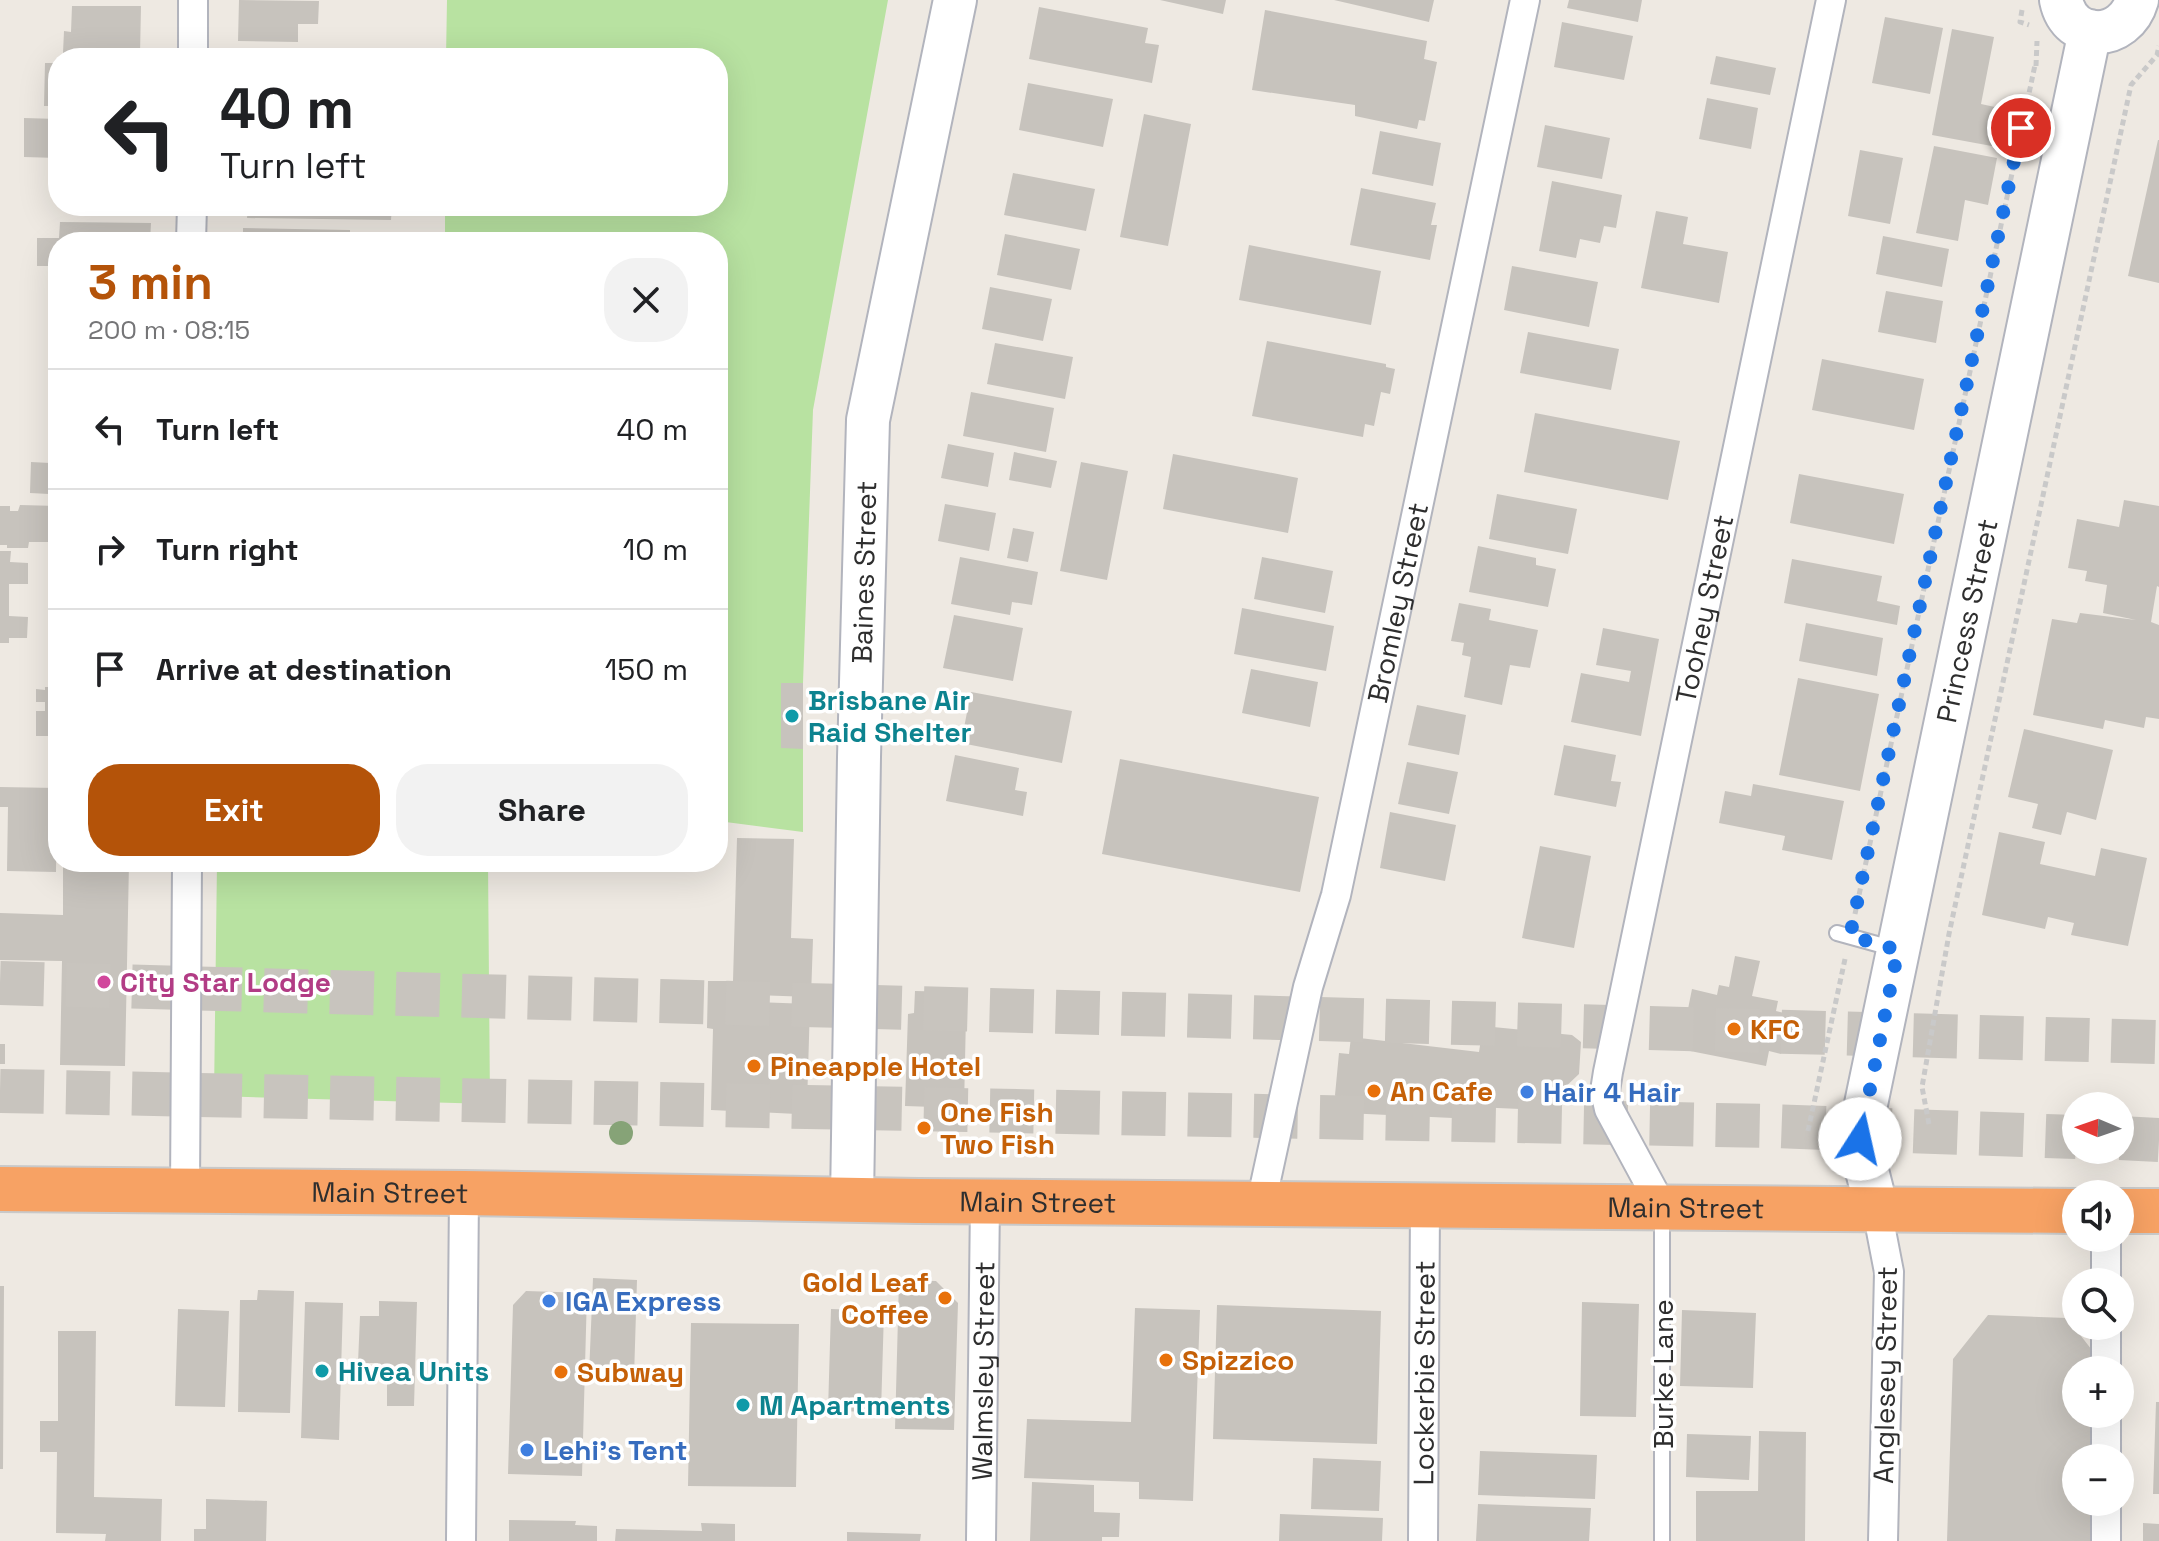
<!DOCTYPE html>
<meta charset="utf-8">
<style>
body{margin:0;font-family:"Space Grotesk",sans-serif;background:#f2f2f2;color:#202124;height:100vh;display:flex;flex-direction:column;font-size:30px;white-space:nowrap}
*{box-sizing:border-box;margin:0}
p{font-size:26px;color:#757577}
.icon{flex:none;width:44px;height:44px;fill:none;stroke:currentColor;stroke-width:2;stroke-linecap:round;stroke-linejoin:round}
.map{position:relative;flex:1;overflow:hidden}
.details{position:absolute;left:48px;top:232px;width:680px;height:640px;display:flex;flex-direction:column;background:#fff;border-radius:32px;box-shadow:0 8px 32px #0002}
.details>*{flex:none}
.top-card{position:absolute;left:48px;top:48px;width:680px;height:168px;border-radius:32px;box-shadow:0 8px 32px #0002;background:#fff;color:#202124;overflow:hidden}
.needle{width:52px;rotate:272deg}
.buttons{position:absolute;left:2062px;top:1092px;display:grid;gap:16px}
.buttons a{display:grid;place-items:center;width:72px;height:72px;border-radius:50%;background:#fff;box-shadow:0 8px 32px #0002;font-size:40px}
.pin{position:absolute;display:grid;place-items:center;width:68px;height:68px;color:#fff;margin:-34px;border:4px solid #fff;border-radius:50%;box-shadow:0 2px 8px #0007}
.me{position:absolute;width:88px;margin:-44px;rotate:10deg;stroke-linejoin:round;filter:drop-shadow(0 0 6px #0008)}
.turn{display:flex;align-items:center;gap:28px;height:168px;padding:0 40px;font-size:36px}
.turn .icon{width:104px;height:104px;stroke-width:2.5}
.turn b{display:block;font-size:56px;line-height:68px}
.round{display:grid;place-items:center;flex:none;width:84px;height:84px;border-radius:32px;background:#f2f2f2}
.summary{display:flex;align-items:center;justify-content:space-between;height:136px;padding:0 40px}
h1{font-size:48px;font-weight:700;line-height:60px;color:#b45309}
.primary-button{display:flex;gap:16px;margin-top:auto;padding:16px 40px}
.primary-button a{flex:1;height:92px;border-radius:32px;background:#b45309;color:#fff;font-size:32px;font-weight:700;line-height:92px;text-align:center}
.primary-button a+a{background:#f2f2f2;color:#202124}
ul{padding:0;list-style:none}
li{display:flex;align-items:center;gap:24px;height:120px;padding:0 40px;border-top:2px solid #e0e0e0}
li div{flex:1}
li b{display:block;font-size:30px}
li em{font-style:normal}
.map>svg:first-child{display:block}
.green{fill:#b8e2a1}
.building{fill:#c7c3bd}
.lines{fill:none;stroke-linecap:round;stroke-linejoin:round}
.highway-tunnel{stroke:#c8c4be;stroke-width:44;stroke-dasharray:44 22;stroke-linecap:butt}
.lane-casing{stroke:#b2b4bd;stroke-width:18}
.street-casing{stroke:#b2b4bd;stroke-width:32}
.secondary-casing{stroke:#b2b4bd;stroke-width:46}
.highway-casing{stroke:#c9c9c9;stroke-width:48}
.path{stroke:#c9c9c9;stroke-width:5;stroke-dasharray:6 4;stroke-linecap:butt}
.lane{stroke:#fff;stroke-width:14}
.street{stroke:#fff;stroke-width:28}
.secondary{stroke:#fff;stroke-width:42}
.highway{stroke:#f7a264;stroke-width:44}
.tree{fill:#86a377}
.route{stroke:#1a73e8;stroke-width:14;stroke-dasharray:0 25.2}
.culture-dot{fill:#0f9aa8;stroke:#fff;stroke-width:3}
.hotel-dot{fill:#d1479c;stroke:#fff;stroke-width:3}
.food-dot{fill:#e8710a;stroke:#fff;stroke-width:3}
.shop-dot{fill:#3f7fe0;stroke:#fff;stroke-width:3}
.labels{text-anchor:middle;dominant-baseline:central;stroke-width:7;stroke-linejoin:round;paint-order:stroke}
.street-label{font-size:28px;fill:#2e2e2e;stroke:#fff}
.culture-label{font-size:28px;font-weight:bold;fill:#0d838f;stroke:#fff;text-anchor:start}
.hotel-label{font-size:28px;font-weight:bold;fill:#b23c85;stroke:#fff;text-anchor:start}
.food-label{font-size:28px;font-weight:bold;fill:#c56008;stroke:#fff;text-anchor:start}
.shop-label{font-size:28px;font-weight:bold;fill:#366cbe;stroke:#fff;text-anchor:start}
</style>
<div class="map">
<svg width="2159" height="1541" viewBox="0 0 2159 1541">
<rect width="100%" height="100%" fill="#eee9e2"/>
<path class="green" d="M447,0H888L813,410L803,683V832L718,821V242H445V206H718V58H446Z
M217,862H488L490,1104L214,1096Z"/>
<path class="building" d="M239,0L319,1L318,24H298V42L238,41Z
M1160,0H1226L1223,14Z
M1334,0H1434L1429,22Z
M1569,0H1642L1638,22L1567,8Z
M72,6H141L140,54L63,53L64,31L71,32Z
M1039,7L1148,28L1145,43L1159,45L1152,83L1029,59Z
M1265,10L1427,41L1424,59L1437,62L1425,121L1419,120L1417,129L1355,116V105L1252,90Z
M1885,17L1943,28L1930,94L1872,83Z
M1562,22L1633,36L1624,80L1554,67Z
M1952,29L1994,37L1981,104L2004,109L1997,147L1932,135Z
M1716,56L1776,68L1770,95L1710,84Z
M45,63H58V106H44Z
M1028,83L1113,99L1103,147L1019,130Z
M1707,98L1758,108L1751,149L1699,139Z
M1144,114L1191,124L1168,246L1120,237Z
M24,118L58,119V158L24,157Z
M1545,125L1610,138L1602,179L1537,167Z
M1380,131L1441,143L1433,186L1372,174Z
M2158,140H2159V283L2128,276Z
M1934,146L1997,158L1988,205L1965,200L1958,241L1916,233Z
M1860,150L1903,158L1890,224L1848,216Z
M1013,173L1095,189L1086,231L1004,215Z
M1552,181L1622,195L1616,228L1604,226L1600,243L1580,239L1576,258L1539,251Z
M1361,188L1436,203L1431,225H1437L1430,260L1350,245Z
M67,206H150L149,211L67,209Z
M248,206H392L391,220L247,218Z
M1656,211L1688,217L1683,244L1728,252L1719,303L1641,288Z
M60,222L151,223L150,242H58V266H37V238H59Z
M243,228L350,230V242H243Z
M1005,234L1080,249L1071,290L997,275Z
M1883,236L1949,249L1942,287L1876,274Z
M1249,245L1381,271L1371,325L1239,300Z
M1512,266L1598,282L1589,327L1504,310Z
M990,287L1052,299L1043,341L982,329Z
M1886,291L1943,301L1936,343L1878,332Z
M1528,332L1619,349L1611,390L1520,373Z
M1267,341L1386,364V367L1395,369L1390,394L1381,392L1374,426L1365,424L1363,437L1252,416Z
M995,343L1073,357L1065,399L987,384Z
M55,350H58V387H52Z
M1822,359L1924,379L1914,430L1812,410Z
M971,392L1054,408L1046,452L963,436Z
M1535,413L1680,441L1668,500L1524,472Z
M948,444L994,453L988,487L941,478Z
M1014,452L1057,461L1051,488L1009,480Z
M1173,454L1298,478L1288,533L1163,509Z
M31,462L50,463L49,494L30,493Z
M1081,462L1128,471L1107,580L1060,571Z
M1799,474L1904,494L1894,544L1790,523Z
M1497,494L1577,509L1568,554L1489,539Z
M2124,500L2159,506V587L2157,586L2151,622L2159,625V719L2146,717L2144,728L2105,720L2103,729L2033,715L2052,619L2077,623L2080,613L2136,620L2103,613L2107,585L2085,581L2087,571L2068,568L2077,519L2119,527Z
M945,504L996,513L989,551L938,541Z
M20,505L58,506V542H29L28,548H7V545H0V506H10V511H18Z
M1013,528L1034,532L1028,562L1007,558Z
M1478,546L1536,558V565L1556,569L1548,607L1469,592Z
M0,551H11L10,562L28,563V584H9V616L28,617L27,638H9V643H0Z
M960,557L1038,572L1032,605L1012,602L1010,615L951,604Z
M1262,557L1333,571L1325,613L1254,599Z
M1792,559L1882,576L1877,601L1900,606L1897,625L1784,603Z
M1459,603L1491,609L1489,620L1538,630L1530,668L1510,665L1502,705L1464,697L1471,657L1462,655L1464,643L1451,641Z
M1242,608L1334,626L1326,671L1234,654Z
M954,615L1023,628L1013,681L943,668Z
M53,621H58V657H52Z
M1806,623L1883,638L1877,676L1799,661Z
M1603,628L1659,639L1641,736L1571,722L1581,673L1629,682L1631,671L1596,665Z
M1251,669L1318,682L1310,727L1242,713Z
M1798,678L1879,694L1860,791L1779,775Z
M781,683H803V749L781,748Z
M45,687H58V736H36V711H45V702H36V689L45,690Z
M971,692L1072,711L1062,763L961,743Z
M1417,705L1466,715L1459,755L1408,745Z
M2024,729L2113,750L2096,820L2067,812L2061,835L2032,828L2038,804L2008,797Z
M1564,745L1616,755L1611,781L1621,782L1616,807L1554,795Z
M955,755L1019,768L1015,790L1027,792L1023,816L946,801Z
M1120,759L1319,797L1300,892L1102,854Z
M1407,762L1458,772L1449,814L1398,804Z
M1753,784L1844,801L1832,860L1782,850L1785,836L1719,823L1725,791L1751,796Z
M0,787L57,788L56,872L7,871L8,807H0Z
M1390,812L1456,825L1445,881L1380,868Z
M1999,832L2045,842L2040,864L2095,876L2101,848L2147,858L2128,946L2071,935L2074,923L2048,917L2045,929L1982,915Z
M737,838L794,839L791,938L813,939L811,997L754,995V1002L810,1004L807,1106L797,1114L711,1110L713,1029L707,1028L708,981H733Z
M1540,846L1591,856L1574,948L1522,938Z
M63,862H129L125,1066L60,1065L62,961L0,960V913L63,915Z
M1735,956L1760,961L1752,996L1778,1001L1776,1011L1788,1014L1781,1054L1769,1051L1766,1066L1680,1049L1692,989L1717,995L1719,985L1729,987Z
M915,991L957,992L956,1015H966L964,1108L905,1106L908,1014L914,1013Z
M1483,1026L1572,1035L1581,1042L1579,1074L1541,1110L1475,1107L1453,1118L1345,1113L1335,1095L1339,1053L1349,1054L1351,1037L1479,1052Z
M0,1044H5V1064H0Z
M593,1278L637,1280L634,1377L589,1375Z
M899,1280L936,1281L958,1303L954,1430L895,1429Z
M0,1286H4L3,1469H0Z
M258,1290L294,1291L290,1413L238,1412L240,1300H257Z
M526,1291L587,1293L582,1476L508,1474L513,1305Z
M379,1301L417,1302L414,1406H387V1376H377L378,1363H358L360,1316H379Z
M305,1302L343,1303L339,1440L301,1438Z
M1582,1302L1639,1304L1636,1417L1580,1416Z
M1217,1305L1381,1311L1377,1444L1213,1439Z
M1135,1308L1200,1310L1193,1501L1139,1499V1482L1024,1478L1027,1419L1131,1422Z
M178,1309L229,1311L225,1407L175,1406Z
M831,1309L884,1311L881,1412L828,1411Z
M1682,1310L1756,1313L1753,1388L1680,1386Z
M1988,1315L2067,1318L2102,1363L2101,1370H2076V1414H2100L2099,1458H2076V1502H2097L2096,1541H1947L1953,1359Z
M691,1323L799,1324L796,1487L688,1486Z
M58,1331H96L94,1497L162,1499L161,1541H105L106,1534L56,1533L57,1452H40V1421H58Z
M2156,1402H2159V1494H2153Z
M1759,1431L1806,1432L1805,1541H1696V1491H1758Z
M1687,1434L1751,1436L1749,1480L1686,1477Z
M1480,1451L1597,1455L1595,1499L1478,1495Z
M1313,1458L1381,1461L1379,1511L1311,1509Z
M1032,1482L1094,1485V1512L1120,1513L1119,1537H1102V1541H1030Z
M206,1499L267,1501L266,1541H194V1529H206Z
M1478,1504L1591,1508L1589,1541H1476Z
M1280,1514L1383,1518L1382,1541H1279Z
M509,1520L576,1521L575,1525L597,1526V1541H509Z
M701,1523L735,1524V1541H615L616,1529L702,1531Z
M2143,1523L2159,1524V1541H2143Z
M847,1532L921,1534L920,1541H847Z"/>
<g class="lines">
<path class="highway-tunnel" d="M0,983L2159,1042
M0,1091L1771,1126L2076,1137
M2120,1138L2159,1140"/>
<defs>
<path id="lane" d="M1837,933L1895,949
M1662,1541V1212"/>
<g id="street">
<path d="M193,58V0"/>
<path d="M191,242L192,206"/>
<path d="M185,1191L187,862"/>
<path id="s1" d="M1261,1203L1308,987L1336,895L1525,0"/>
<path id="s2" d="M1662,1207L1609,1109L1605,1091L1608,1072L1831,0"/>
<path d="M1877,1210L1889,1272L1883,1541"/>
<path d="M2106,1282V1238"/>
<path d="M2106,1326V1370"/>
<path d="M2106,1414V1458"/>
<path d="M2106,1502V1541"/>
<path d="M461,1541L464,1193"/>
<path id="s3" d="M981,1541L985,1201"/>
<path id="s4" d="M1423,1541L1425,1205"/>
</g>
<g id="secondary">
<path d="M2061,0C2070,44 2125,42 2137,0"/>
<path id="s5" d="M852,1200L859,757L868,420L955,0"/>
<path id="s6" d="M1877,1210L1863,1155L1861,1128L2090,31"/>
</g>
<g id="highway">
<path id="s7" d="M0,1189L464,1193L918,1201L2076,1211"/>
<path d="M2120,1211H2159"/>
</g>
</defs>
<use href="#lane" class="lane-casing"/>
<use href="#street" class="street-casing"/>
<use href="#secondary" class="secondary-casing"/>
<use href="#highway" class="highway-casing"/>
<path class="path" d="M2022,10L2020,22L2029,25
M2036,66L2037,41
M1855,914L2035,65
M1929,1124L1922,1087L1949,934L2131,85L2157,55L2159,46
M1808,1131L1845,959"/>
<use href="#lane" class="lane"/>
<use href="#street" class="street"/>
<use href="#secondary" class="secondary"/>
<use href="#highway" class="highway"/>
</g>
<circle class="tree" cx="621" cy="1133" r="12"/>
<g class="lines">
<path class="route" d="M1860,1139L1898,950L1850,936L2021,128"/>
</g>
<g class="culture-dot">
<circle cx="792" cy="716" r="8"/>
<circle cx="322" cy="1371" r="8"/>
<circle cx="743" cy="1405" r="8"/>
</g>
<circle class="hotel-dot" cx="104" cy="982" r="8"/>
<g class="food-dot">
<circle cx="1734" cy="1029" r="8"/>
<circle cx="754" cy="1066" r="8"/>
<circle cx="1374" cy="1091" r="8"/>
<circle cx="924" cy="1128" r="8"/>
<circle cx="945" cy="1298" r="8"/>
<circle cx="1166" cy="1360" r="8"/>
<circle cx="561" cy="1372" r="8"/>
</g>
<g class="shop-dot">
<circle cx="1527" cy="1092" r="8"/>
<circle cx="549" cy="1301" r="8"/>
<circle cx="527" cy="1450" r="8"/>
</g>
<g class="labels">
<g class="street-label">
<text stroke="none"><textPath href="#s5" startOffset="628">Baines Street</textPath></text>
<text stroke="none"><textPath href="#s1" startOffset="616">Bromley Street</textPath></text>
<text stroke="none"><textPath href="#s2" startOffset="622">Toohey Street</textPath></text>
<text stroke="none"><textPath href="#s6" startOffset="602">Princess Street</textPath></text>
<text stroke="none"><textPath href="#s7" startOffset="390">Main Street</textPath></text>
<text stroke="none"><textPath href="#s7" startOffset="1038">Main Street</textPath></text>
<text stroke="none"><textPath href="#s7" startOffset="1686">Main Street</textPath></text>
<text stroke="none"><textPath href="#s3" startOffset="170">Walmsley Street</textPath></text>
<text stroke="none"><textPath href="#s4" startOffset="168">Lockerbie Street</textPath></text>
<text transform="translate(1663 1374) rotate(-90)">Burke Lane</text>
<text transform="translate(1885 1375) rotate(-89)">Anglesey Street</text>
</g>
<g class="culture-label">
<text x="808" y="700">Brisbane Air<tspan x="808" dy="32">Raid Shelter</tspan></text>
<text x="338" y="1371">Hivea Units</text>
<text x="759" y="1405">M Apartments</text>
</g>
<g class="hotel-label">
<text x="120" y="982">City Star Lodge</text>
</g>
<g class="food-label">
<text x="1750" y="1029">KFC</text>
<text x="770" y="1066">Pineapple Hotel</text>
<text x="1390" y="1091">An Cafe</text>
<text x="940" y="1112">One Fish<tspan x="940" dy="32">Two Fish</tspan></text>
<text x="929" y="1282" text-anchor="end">Gold Leaf<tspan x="929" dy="32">Coffee</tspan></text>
<text x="1182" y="1360">Spizzico</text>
<text x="577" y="1372">Subway</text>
</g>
<g class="shop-label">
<text x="1543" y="1092">Hair 4 Hair</text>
<text x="565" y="1301">IGA Express</text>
<text x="543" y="1450">Lehi's Tent</text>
</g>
</g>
</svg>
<div class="buttons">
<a><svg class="needle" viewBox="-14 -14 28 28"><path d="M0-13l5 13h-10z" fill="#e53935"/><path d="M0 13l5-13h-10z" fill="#757577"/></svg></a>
<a><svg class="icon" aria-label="sound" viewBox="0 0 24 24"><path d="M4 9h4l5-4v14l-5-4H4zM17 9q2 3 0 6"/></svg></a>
<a><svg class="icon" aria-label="search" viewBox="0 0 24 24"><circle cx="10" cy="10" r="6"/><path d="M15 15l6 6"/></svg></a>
<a>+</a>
<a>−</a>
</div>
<div class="pin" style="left:2021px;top:128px;background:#d93025"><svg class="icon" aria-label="arrive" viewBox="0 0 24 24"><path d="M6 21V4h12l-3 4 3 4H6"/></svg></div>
<svg class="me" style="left:1860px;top:1139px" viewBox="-20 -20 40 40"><circle r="19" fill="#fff"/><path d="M0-13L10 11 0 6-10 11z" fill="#1a73e8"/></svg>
<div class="top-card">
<div class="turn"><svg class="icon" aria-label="left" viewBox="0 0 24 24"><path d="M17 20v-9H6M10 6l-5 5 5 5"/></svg><div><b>40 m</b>Turn left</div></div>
</div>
<section class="details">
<div class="summary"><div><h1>3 min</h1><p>200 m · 08:15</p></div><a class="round"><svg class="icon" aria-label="close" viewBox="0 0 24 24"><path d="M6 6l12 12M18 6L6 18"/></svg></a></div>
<ul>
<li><svg class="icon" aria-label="left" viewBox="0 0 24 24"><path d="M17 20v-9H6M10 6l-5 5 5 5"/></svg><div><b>Turn left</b></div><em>40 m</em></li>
<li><svg class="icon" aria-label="right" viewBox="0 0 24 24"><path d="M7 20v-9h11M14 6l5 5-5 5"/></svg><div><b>Turn right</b></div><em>10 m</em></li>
<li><svg class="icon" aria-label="arrive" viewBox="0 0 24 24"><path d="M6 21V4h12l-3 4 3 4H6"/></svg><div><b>Arrive at destination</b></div><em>150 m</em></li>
</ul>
<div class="primary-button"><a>Exit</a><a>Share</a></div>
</section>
</div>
